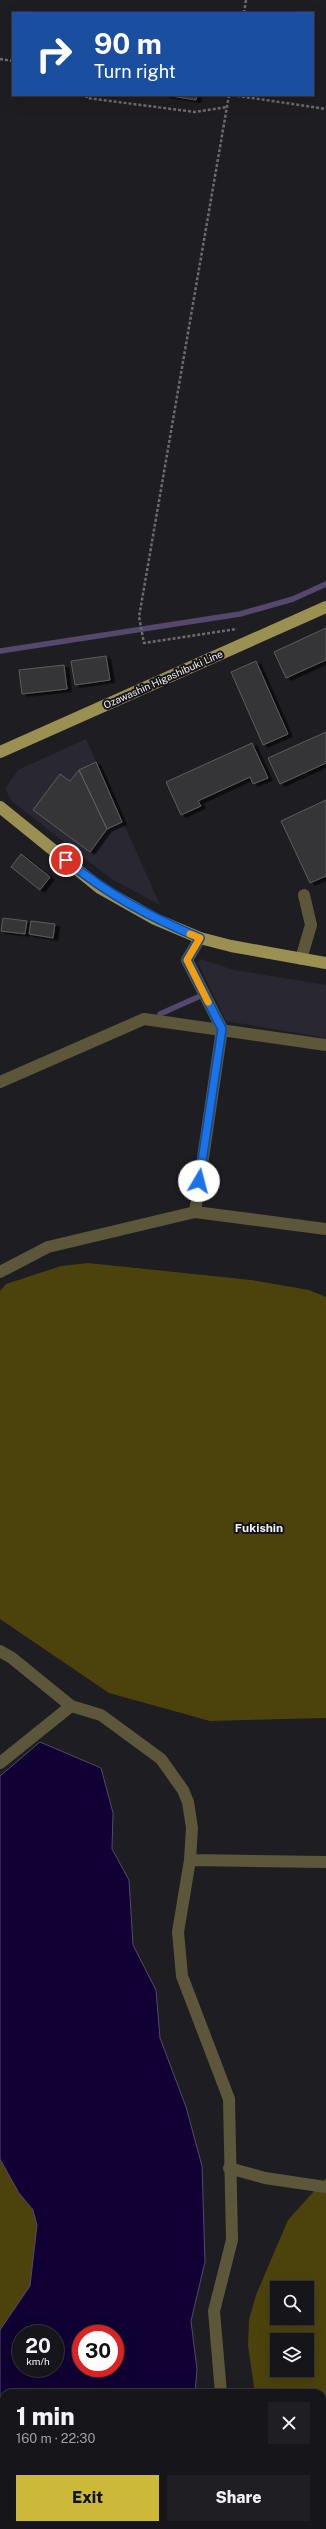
<!DOCTYPE html>
<meta charset="utf-8">
<style>
body{margin:0;font-family:"Public Sans",sans-serif;background:#1f1f23;color:#f1f3f6;height:100vh;display:flex;flex-direction:column;font-size:15px;white-space:nowrap}
*{box-sizing:border-box;margin:0}
p{font-size:13px;color:#9e9fa2}
.icon{flex:none;width:22px;height:22px;fill:none;stroke:currentColor;stroke-width:2;stroke-linecap:round;stroke-linejoin:round}
.map{position:relative;flex:1;overflow:hidden}
.details{position:absolute;left:0px;top:2389px;width:326px;height:140px;display:flex;flex-direction:column;background:#16161a;border-radius:12px 12px 0 0;box-shadow:0 4px 16px #0002,0 0 0 1px #353539}
.details>*{flex:none}
.banner{position:absolute;left:12px;top:12px;width:302px;height:84px;border-radius:0px;box-shadow:0 4px 16px #0002,0 0 0 1px #353539;background:#1a4fa0;color:#fff;overflow:hidden}
.buttons{position:absolute;left:270px;top:2281px;display:grid;gap:8px}
.buttons a{display:grid;place-items:center;width:44px;height:44px;border-radius:0px;background:#16161a;box-shadow:0 4px 16px #0002,0 0 0 1px #353539;font-size:20px}
.speed{position:absolute;left:12px;top:2325px;display:flex;gap:8px;font-size:20px;font-weight:700;text-align:center}
.speed>*{display:grid;place-content:center;width:52px;height:52px;border-radius:50%;background:#16161a;box-shadow:0 4px 16px #0002,0 0 0 1px #353539;line-height:1}
.speed small{font-size:10px;font-weight:400}
.speed .limit{border:6px solid #d22;background:#fff;color:#111}
.pin{position:absolute;display:grid;place-items:center;width:34px;height:34px;color:#fff;margin:-17px;border:2px solid #fff;border-radius:50%;box-shadow:0 1px 4px #0007}
.me{position:absolute;width:44px;margin:-22px;rotate:8deg;stroke-linejoin:round;filter:drop-shadow(0 0 3px #0008)}
.turn{display:flex;align-items:center;gap:14px;height:84px;padding:0 16px;font-size:18px}
.turn .icon{width:52px;height:52px;stroke-width:2.5}
.turn b{display:block;font-size:28px;line-height:34px}
.round{display:grid;place-items:center;flex:none;width:42px;height:42px;border-radius:0px;background:#1f1f23}
.summary{display:flex;align-items:center;justify-content:space-between;height:68px;padding:0 16px}
h1{font-size:24px;font-weight:800;line-height:30px}
.primary-button{display:flex;gap:8px;margin-top:auto;padding:8px 16px}
.primary-button a{flex:1;height:46px;border-radius:0px;background:#cdb938;color:#111;font-size:16px;font-weight:800;line-height:46px;text-align:center}
.primary-button a+a{background:#1f1f23;color:#f1f3f6}
.map>svg:first-child{display:block}
.built{fill:#292832}
.green{fill:#4c430c;fill-rule:evenodd}
.water{fill:#100033;stroke:#54486d;fill-rule:evenodd}
.lines{fill:none;stroke-linecap:round;stroke-linejoin:round}
.stream{stroke:#54486d;stroke-width:5.5}
.building{fill:#343439;stroke:#5c5c61;filter:url(#shadow)}
.path{stroke:#6c6b70;stroke-width:2.5;stroke-dasharray:3 2;stroke-linecap:butt}
.minor{stroke:#5c573a;stroke-width:12}
.major{stroke:#9a9052;stroke-width:12}
.route-casing{stroke:#114b97;stroke-width:10}
.route{stroke:#1a73e8;stroke-width:7}
.slow{stroke:#f59e0b;stroke-width:7}
.labels{text-anchor:middle;dominant-baseline:central;stroke-width:4;stroke-linejoin:round;paint-order:stroke}
.street-label{font-size:10px;fill:#f1f0f3;stroke:#141418}
.quarter-label{font-size:12px;font-weight:bold;fill:#f1f0f3;stroke:#141418}
</style>
<div class="map">
<svg width="326" height="2529" viewBox="0 0 326 2529">
<defs>
<filter id="shadow"><feDropShadow dx="4.5" dy="2.5" stdDeviation="0" flood-color="#0009"/></filter>
</defs>
<rect width="100%" height="100%" fill="#1e1d22"/>
<path class="built" d="M86,739L160,905L110,878L12,801L5,789L18,770Z
M201,959L234,970L326,985V1038L226,1021L198,963Z"/>
<path class="green" d="M88,1263L251,1280L309,1290L326,1297V1718L210,1721L109,1693L0,1619V1291L6,1284L61,1266Z
M0,2159L19,2193L33,2210L37,2225L30,2286L0,2330Z
M326,2178V2529H288L286,2525H322V2393H255L248,2346L249,2320L256,2295L288,2220ZM277,2288H307V2318H277ZM277,2340H307V2370H277Z
M4,2494V2525H96L100,2529H0V2499Z"/>
<path class="water" d="M40,1742L101,1768L113,1813L112,1849L129,1880L133,1945L156,1990L160,2038L186,2107L202,2166L205,2262L191,2321L197,2369L195,2393H4V2478L0,2480V2330L30,2286L37,2225L33,2210L19,2193L0,2159V1776ZM21,2334H55V2368H21ZM81,2334H115V2368H81Z"/>
<g class="lines">
<path class="stream" d="M0,651L240,614L293,599L326,584
M160,1014L198,997"/>
</g>
<path class="building" d="M165,95H197L196,100Z
M326,628V660L286,678L274,652Z
M106,656L110,680L75,685L71,661Z
M256,661L288,734L263,745L231,672Z
M64,665L67,689L22,694L19,670Z
M326,732V763L280,784L268,758Z
M252,743L268,778L253,784L250,777L198,801L201,806L181,815L166,782Z
M96,762L122,822L107,829L79,770Z
M79,770L107,829L90,852L33,810L60,774L70,781Z
M326,800V876L310,883L281,821Z
M21,854L50,877L40,890L11,867Z
M3,918L27,921L25,934L1,931Z
M31,921L55,924L53,938L29,934Z"/>
<g class="lines">
<path class="path" d="M244,13L246,0
M0,59L13,61
M86,95L87,98L195,112L227,107
M229,95L139,617L144,643L237,629
M232,95L326,109"/>
<path class="minor" d="M301,959L311,925L304,895
M0,1082L144,1019L326,1045
M195,1212L222,1029L187,960L200,938
M0,1272L48,1247L195,1212L326,1229
M0,1651L12,1658L71,1706L101,1715L161,1759L183,1790L188,1802L192,1828L190,1860L178,1932L182,1976L229,2099L232,2240L214,2311L221,2393
M0,1763L71,1706
M190,1860L326,1862
M229,2168L265,2178L326,2187
M0,2493L4,2490
M248,2525L249,2529"/>
<path class="major" d="M0,752L326,607
M0,807L100,888L155,919L200,938L231,946L326,963"/>
</g>
<g class="lines">
<defs>
<path id="route" d="M66,860C109,895 148,916 200,938L187,960L222,1029L199,1181"/>
</defs>
<use href="#route" class="route-casing"/>
<use href="#route" class="route"/>
<path class="slow" d="M190,934L200,938L187,960L208,1002"/>
</g>
<g class="labels">
<g class="street-label">
<text transform="translate(163 679) rotate(-24)">Ozawashin Higashibuki Line</text>
</g>
<g class="quarter-label">
<text x="259" y="1528">Fukishin</text>
</g>
</g>
</svg>
<div class="buttons">
<a><svg class="icon" aria-label="search" viewBox="0 0 24 24"><circle cx="10" cy="10" r="6"/><path d="M15 15l6 6"/></svg></a>
<a><svg class="icon" aria-label="layers" viewBox="0 0 24 24"><path d="M12 4l9 5-9 5-9-5zM3 14l9 5 9-5"/></svg></a>
</div>
<div class="speed"><div>20<small>km/h</small></div><div class="limit">30</div></div>
<div class="pin" style="left:66px;top:860px;background:#d93025"><svg class="icon" aria-label="arrive" viewBox="0 0 24 24"><path d="M6 21V4h12l-3 4 3 4H6"/></svg></div>
<svg class="me" style="left:199px;top:1181px" viewBox="-20 -20 40 40"><circle r="19" fill="#fff"/><path d="M0-13L10 11 0 6-10 11z" fill="#1a73e8"/></svg>
<div class="banner">
<div class="turn"><svg class="icon" aria-label="right" viewBox="0 0 24 24"><path d="M7 20v-9h11M14 6l5 5-5 5"/></svg><div><b>90 m</b>Turn right</div></div>
</div>
<section class="details">
<div class="summary"><div><h1>1 min</h1><p>160 m · 22:30</p></div><a class="round"><svg class="icon" aria-label="close" viewBox="0 0 24 24"><path d="M6 6l12 12M18 6L6 18"/></svg></a></div>
<div class="primary-button"><a>Exit</a><a>Share</a></div>
</section>
</div>
